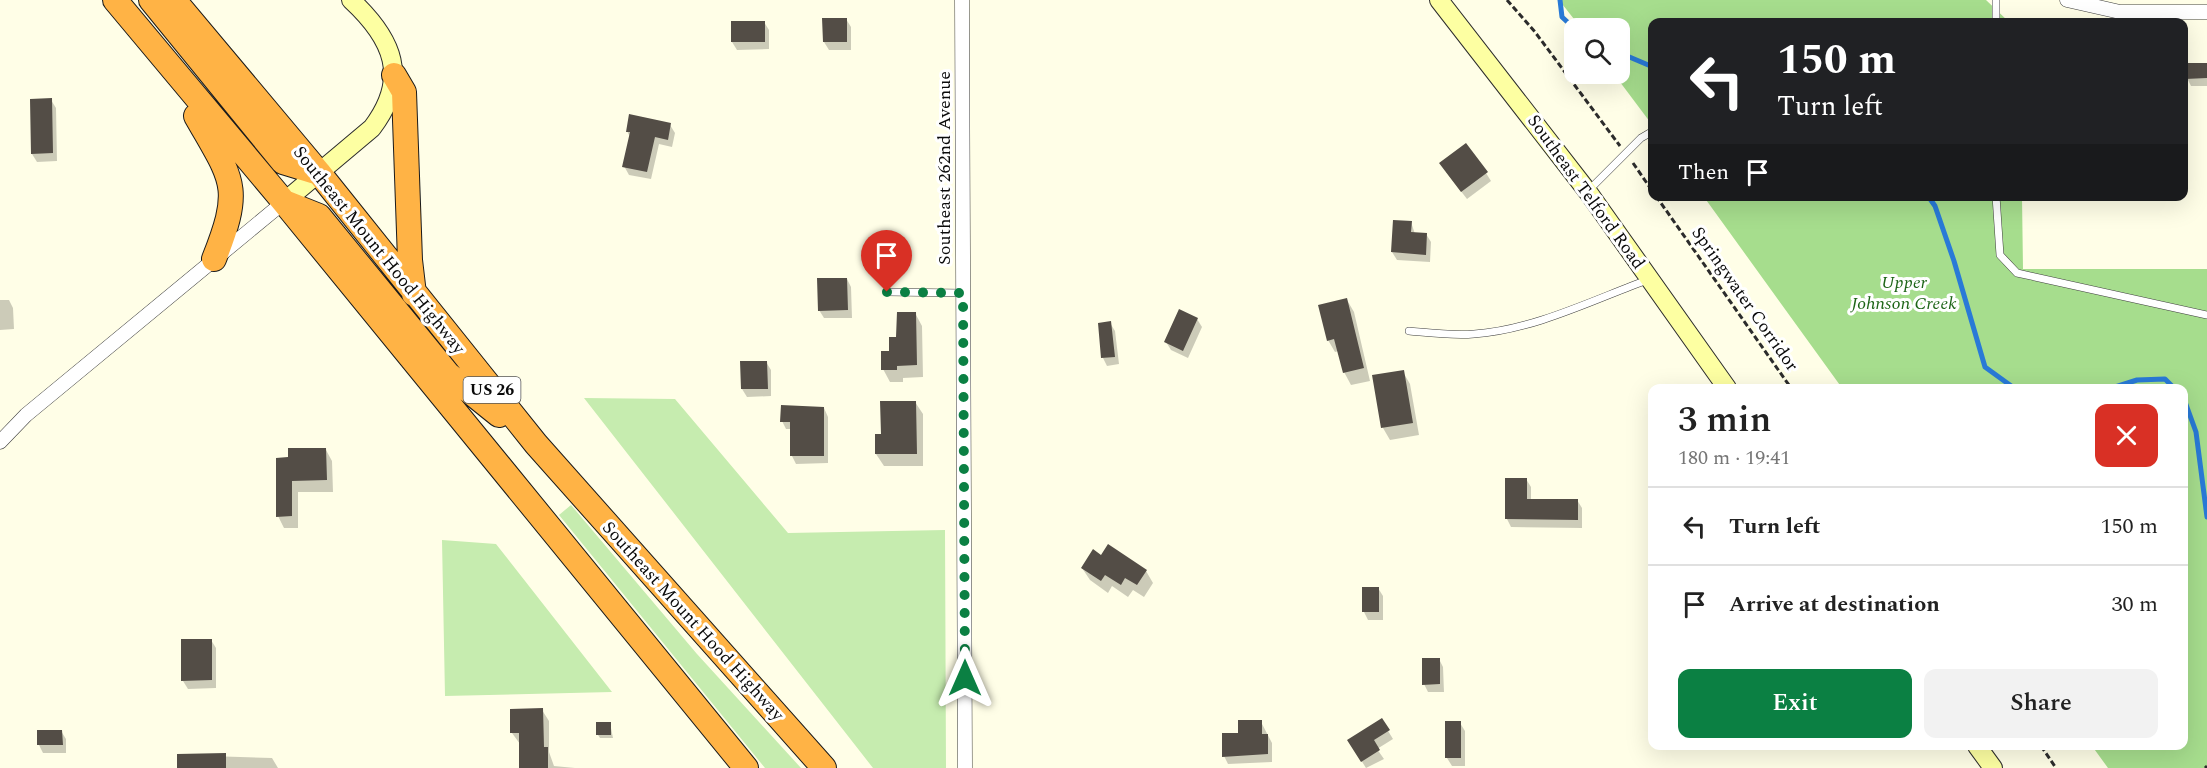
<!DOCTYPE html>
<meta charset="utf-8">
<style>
body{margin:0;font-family:Spectral,serif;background:#f2f2f2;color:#222;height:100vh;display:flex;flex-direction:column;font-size:22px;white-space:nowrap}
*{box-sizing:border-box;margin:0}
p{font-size:20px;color:#767676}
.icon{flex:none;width:33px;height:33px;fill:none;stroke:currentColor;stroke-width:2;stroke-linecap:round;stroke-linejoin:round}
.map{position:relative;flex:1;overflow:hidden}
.details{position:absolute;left:1648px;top:384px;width:540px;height:366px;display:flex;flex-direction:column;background:#fff;border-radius:12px;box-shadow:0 6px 24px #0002}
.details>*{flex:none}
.hud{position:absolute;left:1648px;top:18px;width:540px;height:183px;border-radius:12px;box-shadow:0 6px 24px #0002;background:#202124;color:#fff;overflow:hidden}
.fabs{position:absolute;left:1564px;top:18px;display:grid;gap:12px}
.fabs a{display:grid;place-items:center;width:66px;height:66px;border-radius:12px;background:#fff;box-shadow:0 6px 24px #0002;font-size:30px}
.pin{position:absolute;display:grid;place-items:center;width:51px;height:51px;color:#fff;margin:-62px -26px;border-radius:50% 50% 50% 0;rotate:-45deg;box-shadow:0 0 6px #0007}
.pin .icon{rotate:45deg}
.me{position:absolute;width:66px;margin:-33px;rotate:0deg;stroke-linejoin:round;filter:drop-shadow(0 0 4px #0008)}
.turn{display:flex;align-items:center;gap:21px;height:126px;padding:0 30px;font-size:27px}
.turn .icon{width:78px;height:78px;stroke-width:2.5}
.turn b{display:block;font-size:42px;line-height:51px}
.then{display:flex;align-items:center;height:57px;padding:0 30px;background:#0003;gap:12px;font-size:22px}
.round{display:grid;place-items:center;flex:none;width:63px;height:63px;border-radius:12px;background:#f2f2f2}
.headline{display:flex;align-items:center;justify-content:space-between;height:102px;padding:0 30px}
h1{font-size:36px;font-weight:600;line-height:45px}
.button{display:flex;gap:12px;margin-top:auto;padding:12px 30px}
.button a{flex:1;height:69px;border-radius:12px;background:#0b8043;color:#fff;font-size:24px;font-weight:600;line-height:69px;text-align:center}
.button a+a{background:#f2f2f2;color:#222}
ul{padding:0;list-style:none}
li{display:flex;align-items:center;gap:18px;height:78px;padding:0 30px;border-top:2px solid #e0e0e0}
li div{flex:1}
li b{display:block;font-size:22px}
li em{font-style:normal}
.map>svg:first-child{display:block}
.green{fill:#c6ecaf}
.forest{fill:#a6dd8d}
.shadow{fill:#0003}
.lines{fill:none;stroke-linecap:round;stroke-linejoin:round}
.stream{stroke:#297ad7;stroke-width:5}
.building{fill:#534d46}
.lane-casing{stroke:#3d3d3d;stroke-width:8}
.street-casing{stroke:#3d3d3d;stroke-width:15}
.secondary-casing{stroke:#2c2c2c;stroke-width:20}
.highway-casing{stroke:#1b1b1b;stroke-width:26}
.path{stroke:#2c2c2c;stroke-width:3;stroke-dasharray:6 3;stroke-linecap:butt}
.lane{stroke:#fff;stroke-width:7}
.street{stroke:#fff;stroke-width:14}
.secondary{stroke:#fdffa2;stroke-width:18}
.highway{stroke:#ffb345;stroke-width:24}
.route{stroke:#0b8043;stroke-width:10;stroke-dasharray:0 18}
.labels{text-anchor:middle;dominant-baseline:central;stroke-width:6;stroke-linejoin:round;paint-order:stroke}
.shield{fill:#fff;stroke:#545454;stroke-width:1.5}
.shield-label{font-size:16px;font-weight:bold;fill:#0a0a0a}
.street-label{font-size:18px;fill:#0a0a0a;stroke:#fff}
.park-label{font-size:18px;font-style:italic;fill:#1d6517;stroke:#fff}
</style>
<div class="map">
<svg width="2207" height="768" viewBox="0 0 2207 768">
<rect width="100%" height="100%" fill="#fffee7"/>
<path class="green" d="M584,398L675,399L788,533L945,530L946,768H873Z
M571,505L697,654L801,768H765L559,515Z
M442,540L496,544L612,692L445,696Z"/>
<path class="forest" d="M1559,0H1986L2009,22H1653V126L1614,74H1620V28H1581Z
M1704,197H2022L2023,269H2207V768H2108L2092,746H2184V388H1842Z"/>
<path class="shadow" d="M824,19H846L851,27V50H829L824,42Z
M764,22L769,30V49L737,50L732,42Z
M2207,64V86H2191L2187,78Z
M51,100L56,108L57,161L37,162L32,154Z
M670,125L675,133L672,147L659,144L651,179L629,175L624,166L630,137L627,131Z
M1446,172L1486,173L1491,181L1467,199Z
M1411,222L1415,234H1426L1431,242L1430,262L1397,260L1392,252Z
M847,279L851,287L852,318H824L819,310Z
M0,300H9L13,308L14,329L0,330Z
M1347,300L1354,312L1370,381L1351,385L1344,372L1339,351L1335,352L1328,340Z
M915,313L922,326L923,377L903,378V382H890L883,369L897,339Z
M1197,319L1202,327L1188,358L1171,350L1166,342Z
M1110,323L1115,331L1119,364L1107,366L1103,358Z
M766,362L771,370V396L747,397L742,389Z
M1403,372L1410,384L1419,435L1390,440L1383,428Z
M915,402L923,414V466H884L876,454L883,435Z
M824,408L828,417V463L796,464L792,456L791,429H786L782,421Z
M326,450L332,461L333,492H298V528H284L278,516L290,459Z
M1526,479L1531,487V500H1577L1582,508V528L1511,527L1507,519Z
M1102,557L1146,571L1153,583L1144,597L1133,590L1128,597L1112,586L1108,593L1090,580L1082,568Z
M1378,588L1383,596V620H1368L1364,612V589Z
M211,640L216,648V688L188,689L183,681Z
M1439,659L1443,667L1444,692H1428L1424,684Z
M542,710L549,721V752L554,766L575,768H521L520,744L512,733Z
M1382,721L1393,739L1377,749L1384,759L1366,768L1349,741Z
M1261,722L1272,743V762L1228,764L1224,756L1239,735Z
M610,723L613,738H600L598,735Z
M1460,723L1465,731V766H1452L1447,758Z
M61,731L66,739V753H43L39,745Z
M178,755L272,758L278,768H178Z"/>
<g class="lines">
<path class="stream" d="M1560,0L1562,17L1575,29
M1620,53L1653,67
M1928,196L1935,206L1954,261L1985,367L2014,388
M2112,388L2137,380L2165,379L2174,388
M2184,399L2196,432L2207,517"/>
</g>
<path class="building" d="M822,18H847V42H823Z
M731,21H765V42H731Z
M2185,63H2207V78L2185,79Z
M52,98L53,153L31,154L30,99Z
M629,114L671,123L668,140L655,137L647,172L622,167L630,132H626Z
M1466,143L1488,172L1461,192L1439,163Z
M1393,220L1412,221L1411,232L1427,233L1426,255L1391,252Z
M817,278H847L848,310L818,311Z
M1347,298L1364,368L1343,373L1334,339L1327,341L1318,305Z
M1179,309L1198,318L1183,351L1164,342Z
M897,312H916L917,365L897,366V370H881V351H889V337H896Z
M1111,321L1115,357L1101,358L1098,323Z
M740,361H767L768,389H741Z
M1404,370L1413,423L1381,428L1372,375Z
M880,401H916L917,454H875V434H881Z
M781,405L824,407V456H790V422H780Z
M288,448H326L327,480L292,481V516L276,517V458L288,457Z
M1505,478H1527V499H1578V520L1505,519Z
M1108,544L1147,570L1137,585L1125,578L1121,585L1105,575L1101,581L1081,568L1093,549L1101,555Z
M1362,587H1379V612H1362Z
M181,639H212V680L181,681Z
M1422,658H1440V684L1422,685Z
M543,708L544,747H548V768H519V733H510V709Z
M1382,718L1390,730L1374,740L1380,750L1361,762L1347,740Z
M1238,720H1262V734H1268V754L1222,757V733H1238Z
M1445,721H1461V758H1445Z
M596,722H611V735H596Z
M37,730H62L63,745H37Z
M226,753V768H177V754Z"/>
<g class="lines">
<defs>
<path id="lane" d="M1996,22V0
M1589,190L1641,138L1653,131
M1996,196L2000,255L2017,273L2207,315
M887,292L963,293
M1409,331C1431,333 1453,336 1474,334C1533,330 1593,300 1647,280"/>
<path id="street" d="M962,0L965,768
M2067,0L2120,12H2207
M0,442L26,415L284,202"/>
<path id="secondary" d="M1439,0L1588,192L1727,388
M284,202L372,128C410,78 393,39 351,0
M1977,746L1993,768"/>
<path id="highway" d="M115,0L284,202L746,768
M151,0L283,162L319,173
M174,0L319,173L536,444L824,768
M394,75L404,92L410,260L414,294
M196,116C233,181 243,186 214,259
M284,202L319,216L448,374L499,415"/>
</defs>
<use href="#lane" class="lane-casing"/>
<use href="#street" class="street-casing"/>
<use href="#secondary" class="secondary-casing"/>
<use href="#highway" class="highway-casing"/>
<path class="path" d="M1507,0L1535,32L1620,146
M1633,163L1653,192
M1656,196L1791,388
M2041,746L2056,768
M2205,768L2207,766"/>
<use href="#lane" class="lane"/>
<use href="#street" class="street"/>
<use href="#secondary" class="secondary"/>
<use href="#highway" class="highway"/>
</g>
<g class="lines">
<path class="route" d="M887,292L963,293L965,678"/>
</g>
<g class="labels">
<rect class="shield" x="463.5" y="377" width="57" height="26" rx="4.5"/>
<g class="shield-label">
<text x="492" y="390">US 26</text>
</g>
<g class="street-label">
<text transform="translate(944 168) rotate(-90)">Southeast 262nd Avenue</text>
<text transform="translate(1586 192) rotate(54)">Southeast Telford Road</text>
<text transform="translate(379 250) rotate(51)">Southeast Mount Hood Highway</text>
<text transform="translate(1745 299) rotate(55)">Springwater Corridor</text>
<text transform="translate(693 621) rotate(48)">Southeast Mount Hood Highway</text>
</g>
<g class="park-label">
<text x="1904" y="282">Upper<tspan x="1904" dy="21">Johnson Creek</tspan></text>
</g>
</g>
</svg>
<div class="fabs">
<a><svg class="icon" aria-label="search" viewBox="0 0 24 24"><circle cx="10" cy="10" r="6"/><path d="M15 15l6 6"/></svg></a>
</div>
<div class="pin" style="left:887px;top:292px;background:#d93025"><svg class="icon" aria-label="arrive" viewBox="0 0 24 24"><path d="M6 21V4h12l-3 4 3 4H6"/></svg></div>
<svg class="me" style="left:965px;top:678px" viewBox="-20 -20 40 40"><path d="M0-17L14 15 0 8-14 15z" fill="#0b8043" stroke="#fff" stroke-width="4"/></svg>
<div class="hud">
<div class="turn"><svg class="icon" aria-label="left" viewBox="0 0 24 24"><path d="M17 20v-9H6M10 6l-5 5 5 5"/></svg><div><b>150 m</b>Turn left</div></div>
<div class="then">Then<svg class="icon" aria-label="arrive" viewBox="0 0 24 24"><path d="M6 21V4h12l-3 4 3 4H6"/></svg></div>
</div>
<section class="details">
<div class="headline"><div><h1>3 min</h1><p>180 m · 19:41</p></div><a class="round" style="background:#d93025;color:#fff"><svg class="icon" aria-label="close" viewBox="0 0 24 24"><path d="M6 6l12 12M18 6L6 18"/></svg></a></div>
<ul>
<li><svg class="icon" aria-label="left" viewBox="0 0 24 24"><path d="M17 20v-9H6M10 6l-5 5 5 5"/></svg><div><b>Turn left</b></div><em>150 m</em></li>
<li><svg class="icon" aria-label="arrive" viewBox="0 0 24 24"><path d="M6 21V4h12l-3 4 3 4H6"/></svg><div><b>Arrive at destination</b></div><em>30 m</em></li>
</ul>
<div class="button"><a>Exit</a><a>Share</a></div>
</section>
</div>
